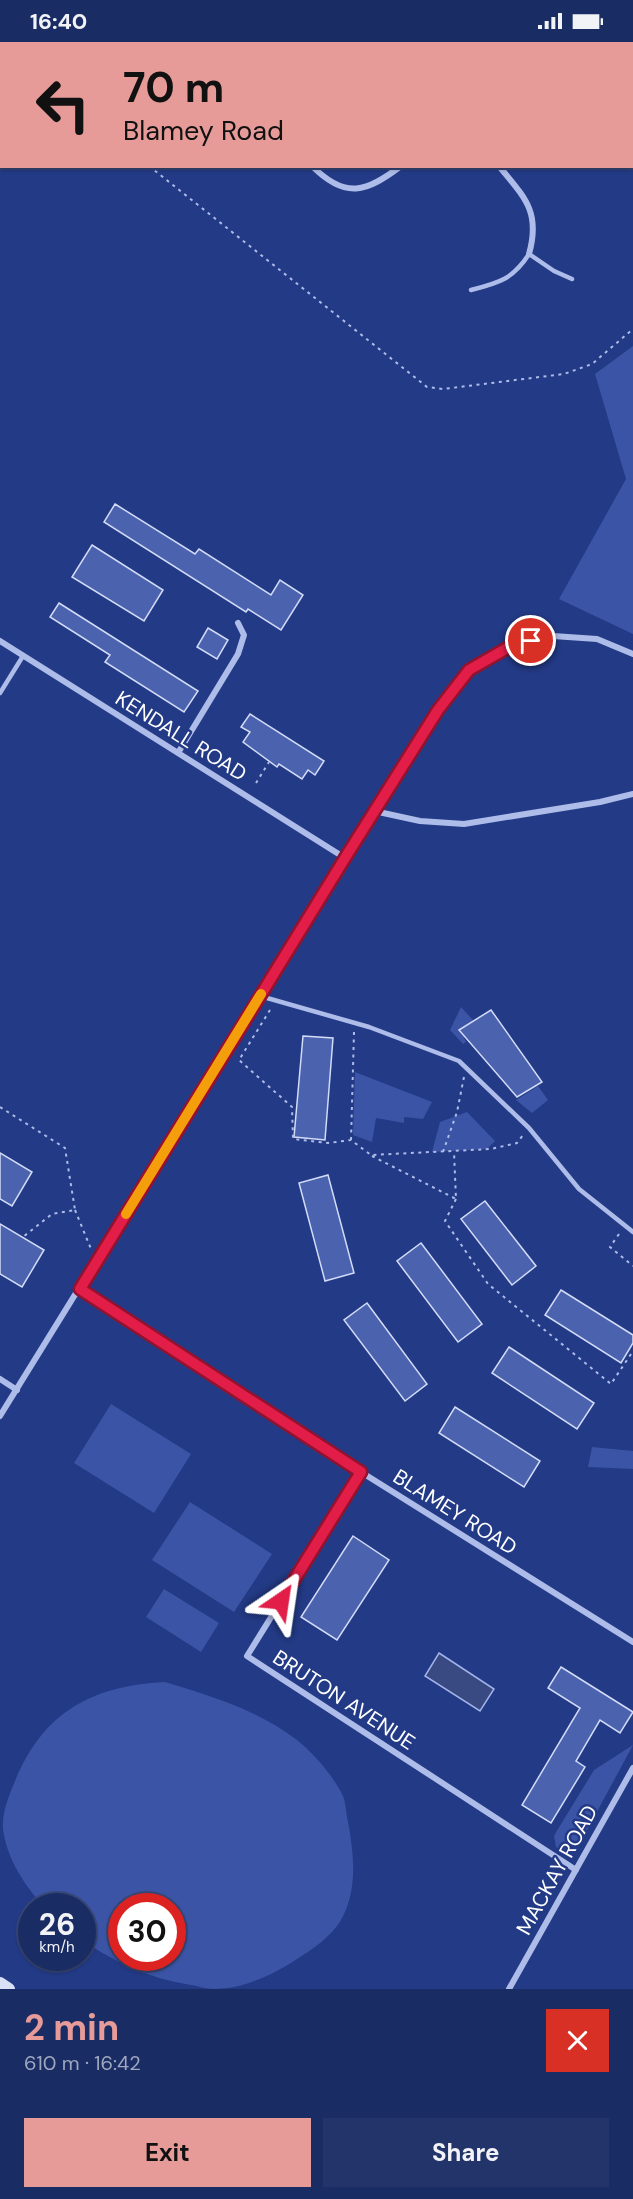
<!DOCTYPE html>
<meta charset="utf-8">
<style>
body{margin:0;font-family:"DM Sans",sans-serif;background:#23346a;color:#f1f3f6;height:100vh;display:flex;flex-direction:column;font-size:22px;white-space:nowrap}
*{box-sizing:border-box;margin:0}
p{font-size:20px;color:#9fa7bf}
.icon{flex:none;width:33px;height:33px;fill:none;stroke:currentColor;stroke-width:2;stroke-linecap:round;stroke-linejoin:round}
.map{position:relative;height:1947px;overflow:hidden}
.side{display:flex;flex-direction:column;background:#1a2c64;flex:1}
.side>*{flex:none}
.top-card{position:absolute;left:0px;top:0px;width:633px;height:126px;box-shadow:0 2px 4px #0004,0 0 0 2px #384878;background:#e69b98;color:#111;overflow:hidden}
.speed{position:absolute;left:18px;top:1851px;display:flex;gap:12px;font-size:30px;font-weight:700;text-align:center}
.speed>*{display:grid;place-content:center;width:78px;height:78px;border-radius:50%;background:#1a2c64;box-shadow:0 2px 4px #0004,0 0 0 2px #384878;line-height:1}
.speed small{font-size:15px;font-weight:400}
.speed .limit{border:9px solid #d22;background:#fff;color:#111}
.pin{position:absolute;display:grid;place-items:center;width:51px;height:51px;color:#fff;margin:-26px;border:3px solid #fff;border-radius:50%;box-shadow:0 2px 6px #0007}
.me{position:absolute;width:66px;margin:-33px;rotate:32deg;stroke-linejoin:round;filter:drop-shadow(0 0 4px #0008)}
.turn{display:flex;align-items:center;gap:21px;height:126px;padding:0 24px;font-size:27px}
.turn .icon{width:78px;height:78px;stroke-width:2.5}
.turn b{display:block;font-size:42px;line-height:51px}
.round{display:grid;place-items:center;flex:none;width:63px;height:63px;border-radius:0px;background:#23346a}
.overview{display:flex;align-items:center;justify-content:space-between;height:102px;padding:0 24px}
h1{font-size:36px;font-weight:700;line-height:45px;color:#e69b98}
.button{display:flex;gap:12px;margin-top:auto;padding:12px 24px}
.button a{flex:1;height:69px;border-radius:0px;background:#e69b98;color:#111;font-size:24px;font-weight:700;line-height:69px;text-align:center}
.button a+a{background:#23346a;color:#f1f3f6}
.status{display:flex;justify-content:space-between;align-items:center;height:42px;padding:0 30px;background:#1a2c64;direction:ltr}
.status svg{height:16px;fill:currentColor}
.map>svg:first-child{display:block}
.green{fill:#3b54a5;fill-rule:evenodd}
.water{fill:#394982;stroke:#a2b4ea;stroke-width:1.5}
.building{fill:#4b63ae;stroke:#d2dbf7;stroke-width:1.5}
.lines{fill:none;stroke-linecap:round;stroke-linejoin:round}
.path{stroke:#aebce9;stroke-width:2;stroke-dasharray:3 4.5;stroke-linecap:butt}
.lane{stroke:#aebce9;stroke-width:4.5}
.street{stroke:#aebce9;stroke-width:6}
.secondary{stroke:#d8dff7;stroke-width:12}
.route-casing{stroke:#92132f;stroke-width:15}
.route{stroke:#e11d48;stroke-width:10}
.slow{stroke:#f59e0b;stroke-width:10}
.labels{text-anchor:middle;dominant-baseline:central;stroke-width:5;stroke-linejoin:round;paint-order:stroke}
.street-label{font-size:21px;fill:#fff;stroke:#233a86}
</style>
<div class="status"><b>16:40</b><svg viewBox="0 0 49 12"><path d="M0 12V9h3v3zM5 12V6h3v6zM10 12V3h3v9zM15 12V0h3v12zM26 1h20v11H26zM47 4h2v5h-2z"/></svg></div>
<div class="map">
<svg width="633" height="1947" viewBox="0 0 633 1947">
<rect width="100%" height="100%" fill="#233a86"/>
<path class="green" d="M633,304V592L559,557L626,437L595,332Z
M461,965L473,978L465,985L471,993L464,996L466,1000L463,1002L450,988Z
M355,1030L432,1060L423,1077L404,1075V1081L376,1076L372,1100L353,1093Z
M538,1044L548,1058L532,1071L516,1058Z
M467,1070L495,1099L487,1107L432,1110L440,1080Z
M111,1362L191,1412L154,1471L74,1421Z
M592,1405L633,1409V1427L588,1425Z
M190,1460L272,1512L234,1570L152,1518Z
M164,1547L219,1581L201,1610L146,1575Z
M165,1640C211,1654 258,1668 297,1698C315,1713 332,1732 343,1754C346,1762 346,1772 348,1780C354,1812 358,1848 341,1878C329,1898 305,1912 286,1924C263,1937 240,1947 213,1947C206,1947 198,1944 191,1943C148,1936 119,1922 83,1899L82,1864H43C25,1843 9,1820 4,1793C0,1777 7,1758 13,1744C41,1672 89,1644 165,1640ZM122,1864H172V1916H122Z
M633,1703L579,1803C571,1808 565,1811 556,1805L554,1794L558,1787L594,1728Z"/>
<path class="water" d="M439,1611L494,1647L480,1669L425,1634Z"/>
<path class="building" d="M115,462L195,512L199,507L271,553L280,538L303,553L281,588L248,567L246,570L104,480Z
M92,503L163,548L144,579L72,535Z
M59,561L198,649L184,670L105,620L110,613L50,575Z
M208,586L228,598L217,617L197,605Z
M250,672L324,719L315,733L308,728L302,737L279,722L277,725L243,700L250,690L241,685Z
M491,968L542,1040L517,1055L459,988Z
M303,994L333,996L325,1098L294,1095Z
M0,1111L32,1130L12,1164L0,1157Z
M328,1133L354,1231L325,1239L299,1141Z
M485,1159L536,1224L512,1243L461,1177Z
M0,1182L44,1208L22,1245L0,1232Z
M421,1201L482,1282L458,1300L397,1219Z
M561,1248L633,1293V1301L621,1321L545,1273Z
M367,1261L427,1342L405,1359L344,1278Z
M509,1305L594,1361L577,1387L492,1331Z
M455,1365L540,1419L524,1445L439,1391Z
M353,1494L389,1518L337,1598L301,1575Z
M561,1625L633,1670L620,1691L600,1678L576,1719L585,1725L551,1781L522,1763L580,1666L548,1646Z"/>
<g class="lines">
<path class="path" d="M0,85H2
M149,124L427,345L443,347L564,332L592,322L633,287
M256,741L269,720
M270,968L239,1018L292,1065L293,1097L328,1101L351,1098L371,1113L491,1107L517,1101L523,1093
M0,1065L65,1106L75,1168L52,1172L23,1195
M351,1098L354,990
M443,1110L457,1070L464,1035
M372,1114L456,1157L454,1110
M456,1157L445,1179L488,1242L611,1342L633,1309
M75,1168L91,1207
M619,1192L610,1205L633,1224"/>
<path class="lane" d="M95,0L100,2
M471,248C499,241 513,237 529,212L554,229L572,237
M0,651L23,614
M260,954L369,985L459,1019L529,1086L579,1147L633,1190"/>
<path class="street" d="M426,0L431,2
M450,2L455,0
M632,26H633
M312,124C346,158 366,150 401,124
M499,124C524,155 541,169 529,212
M0,599L345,816
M178,711L238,612L244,593L238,581
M374,769L420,779L464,782L600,760L633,752
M80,1247L361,1430L633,1600
M0,1337L17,1348
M0,1374L345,816L438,668L469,629L509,605L553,594L597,597L633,612
M361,1430L247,1614L576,1828
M509,1947L633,1726"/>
<path class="secondary" d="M0,1941L9,1947"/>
</g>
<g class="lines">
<defs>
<path id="route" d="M281,1559L361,1430L80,1247L345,816L438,668L469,628L509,605L531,599"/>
</defs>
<use href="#route" class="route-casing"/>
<use href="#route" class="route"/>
<path class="slow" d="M126,1172L261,952"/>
</g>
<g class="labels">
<g class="street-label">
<text transform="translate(181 694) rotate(32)">KENDALL ROAD</text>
<text transform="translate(455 1470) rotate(32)">BLAMEY ROAD</text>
<text transform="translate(344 1658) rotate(33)">BRUTON AVENUE</text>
<text transform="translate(557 1828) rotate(-61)">MACKAY ROAD</text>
</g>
</g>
</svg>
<div class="speed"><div>26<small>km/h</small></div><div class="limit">30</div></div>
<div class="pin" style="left:531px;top:599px;background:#d93025"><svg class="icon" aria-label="arrive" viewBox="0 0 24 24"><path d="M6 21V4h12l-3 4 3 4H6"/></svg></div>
<svg class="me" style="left:281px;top:1559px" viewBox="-20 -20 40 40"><path d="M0-17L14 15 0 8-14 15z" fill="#e11d48" stroke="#fff" stroke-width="4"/></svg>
<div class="top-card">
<div class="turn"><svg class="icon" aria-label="left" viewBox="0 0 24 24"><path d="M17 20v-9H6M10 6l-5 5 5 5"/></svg><div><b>70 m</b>Blamey Road</div></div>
</div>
</div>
<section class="side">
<div class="overview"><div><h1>2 min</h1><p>610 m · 16:42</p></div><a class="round" style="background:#d93025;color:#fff"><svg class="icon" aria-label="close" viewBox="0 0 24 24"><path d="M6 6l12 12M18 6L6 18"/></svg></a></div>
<div class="button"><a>Exit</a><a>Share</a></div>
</section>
